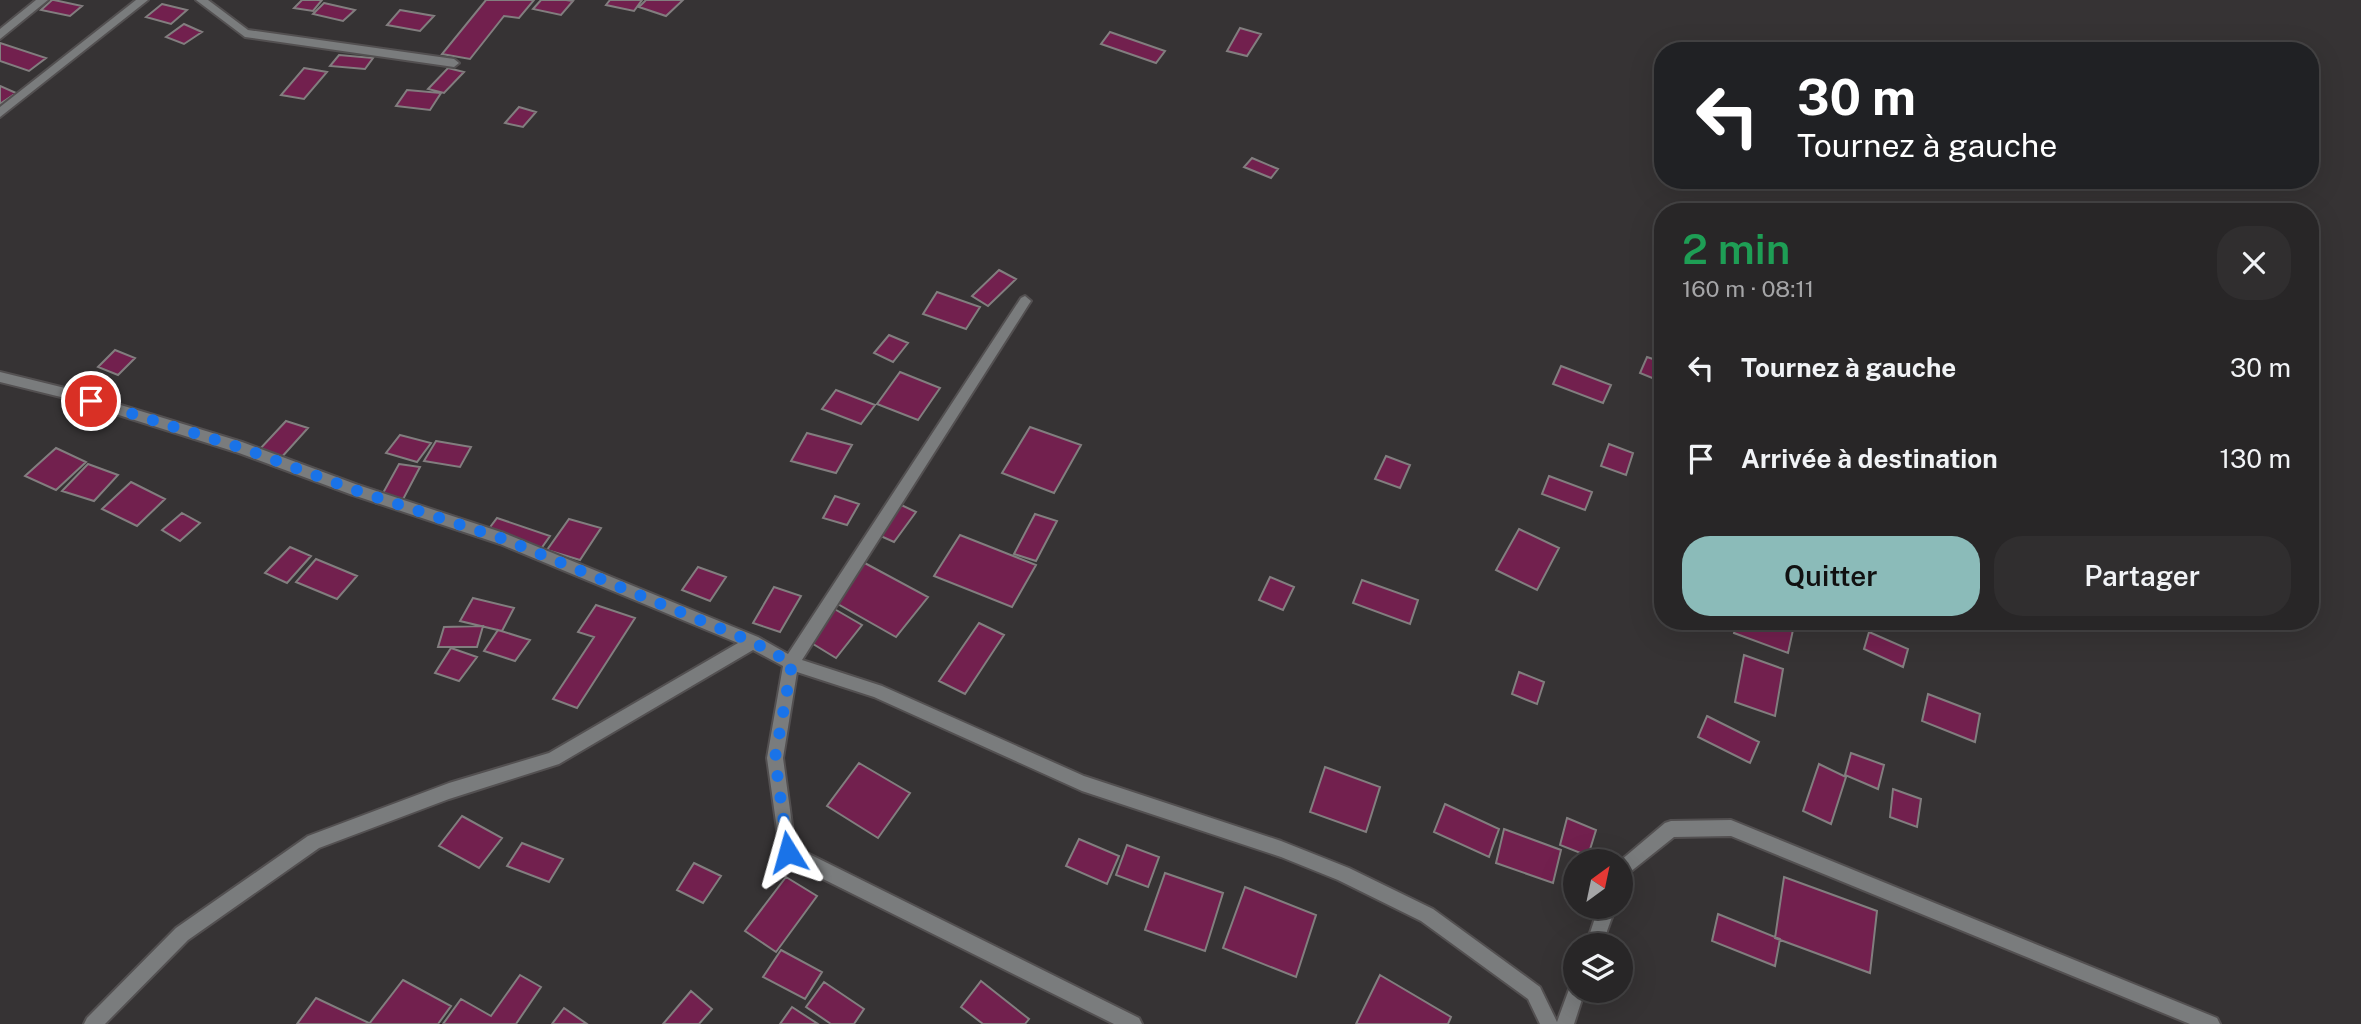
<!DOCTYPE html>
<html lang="fr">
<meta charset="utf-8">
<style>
body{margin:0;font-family:"Public Sans",sans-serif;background:#302e2f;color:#f1f3f6;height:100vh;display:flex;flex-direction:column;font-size:26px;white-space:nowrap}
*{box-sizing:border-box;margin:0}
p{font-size:23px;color:#a5a5a7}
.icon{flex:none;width:38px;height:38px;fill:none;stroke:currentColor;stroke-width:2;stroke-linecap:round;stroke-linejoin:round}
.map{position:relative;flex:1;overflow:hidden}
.drawer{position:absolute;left:1654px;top:203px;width:665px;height:427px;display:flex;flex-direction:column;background:#282627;border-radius:28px;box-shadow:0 7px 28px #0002,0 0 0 2px #444344}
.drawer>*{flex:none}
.banner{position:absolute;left:1654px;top:42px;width:665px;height:147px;border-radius:28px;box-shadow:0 7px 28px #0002,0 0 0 2px #444344;background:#202124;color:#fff;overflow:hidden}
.needle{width:46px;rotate:33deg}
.buttons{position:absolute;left:1563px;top:849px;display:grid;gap:14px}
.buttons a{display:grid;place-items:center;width:70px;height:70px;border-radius:50%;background:#282627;box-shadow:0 7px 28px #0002,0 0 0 2px #444344;font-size:35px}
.pin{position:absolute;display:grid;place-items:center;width:60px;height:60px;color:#fff;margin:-30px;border:4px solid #fff;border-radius:50%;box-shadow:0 2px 7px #0007}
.me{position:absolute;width:77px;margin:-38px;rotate:352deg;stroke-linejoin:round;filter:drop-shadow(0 0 5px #0008)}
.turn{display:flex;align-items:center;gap:24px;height:147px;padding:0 28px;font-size:32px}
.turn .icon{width:91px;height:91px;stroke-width:2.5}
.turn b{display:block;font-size:49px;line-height:60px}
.round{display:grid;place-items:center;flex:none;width:74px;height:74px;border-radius:28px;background:#302e2f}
.head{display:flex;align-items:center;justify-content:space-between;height:119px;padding:0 28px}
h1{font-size:42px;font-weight:600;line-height:52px;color:#1e9e55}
.button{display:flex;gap:14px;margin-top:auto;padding:14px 28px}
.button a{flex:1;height:80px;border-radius:28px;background:#8bbbb9;color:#111;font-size:28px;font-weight:600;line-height:80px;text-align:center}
.button a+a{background:#302e2f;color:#f1f3f6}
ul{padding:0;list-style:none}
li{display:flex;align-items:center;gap:21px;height:91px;padding:0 28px}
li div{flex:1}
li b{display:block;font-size:26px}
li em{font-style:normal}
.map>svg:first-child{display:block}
.building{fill:#72204e;stroke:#827e7f;stroke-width:2}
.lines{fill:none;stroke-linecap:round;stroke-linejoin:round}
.street-casing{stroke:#535051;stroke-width:4}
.street{fill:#7a7c7d;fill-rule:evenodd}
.route{stroke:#1a73e8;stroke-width:12;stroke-dasharray:0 21.6}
</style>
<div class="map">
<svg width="2361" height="1024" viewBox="0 0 2361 1024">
<rect width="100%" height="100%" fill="#363334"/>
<path class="building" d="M52,0H54L82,6L70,16L41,10Z
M302,0H322L313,11L294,8Z
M486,0H534L519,18L504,16L470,59L442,54Z
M541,0H566L573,1L561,15L533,9Z
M610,0H642L634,11L606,5Z
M646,0H683L666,16L639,7Z
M324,3L355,10L343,21L313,14Z
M162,4L187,10L171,24L146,17Z
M400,10L434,16L420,31L387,25Z
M184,24L202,32L184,44L166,37Z
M1240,28L1261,34L1247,56L1227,51Z
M1110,32L1165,51L1156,63L1101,44Z
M0,43L46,58L29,71L0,61Z
M339,55L373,58L365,69L330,66Z
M304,68L327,72L304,99L281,95Z
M448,68L464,72L444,93L428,89Z
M0,86L16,93L0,104Z
M407,90L441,93L430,110L396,106Z
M519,107L536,112L523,127L505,123Z
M1252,158L1278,169L1271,178L1244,167Z
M999,270L1016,279L988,306L972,296Z
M937,292L980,307L966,329L923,314Z
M889,335L908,343L893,362L874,353Z
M115,350L135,358L118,375L98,367Z
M1647,357L1662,362V382L1640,373Z
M1561,366L1611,385L1603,403L1553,384Z
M900,372L940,388L918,420L877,404Z
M836,390L875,405L861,424L822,409Z
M286,421L308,428L280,459L258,451Z
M1030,427L1081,445L1054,493L1002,473Z
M807,433L852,445L836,473L791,461Z
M400,435L431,443L417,462L386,453Z
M436,441L471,447L460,467L424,461Z
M1609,444L1633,453L1626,475L1601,466Z
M56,448L86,462L56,490L25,476Z
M1386,456L1410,465L1400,488L1375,479Z
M88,464L118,475L94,501L62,491Z
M399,464L420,467L399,507L377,504Z
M1549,476L1592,492L1585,510L1542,494Z
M131,482L165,499L137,526L102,509Z
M835,496L859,504L847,525L823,518Z
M897,503L916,512L894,542L874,533Z
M182,513L200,523L180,541L162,530Z
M1035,514L1057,521L1036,561L1014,554Z
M497,518L550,536L538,553L485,534Z
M569,519L601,528L580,560L547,550Z
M1519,529L1559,548L1537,590L1496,570Z
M960,535L1036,565L1012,607L934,576Z
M290,547L311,556L287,583L265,573Z
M316,559L357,576L337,599L296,582Z
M861,561L928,597L896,637L829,599Z
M698,567L726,577L710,601L682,590Z
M1270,577L1294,587L1283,610L1259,600Z
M1362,580L1418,600L1410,624L1353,603Z
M774,587L801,596L780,632L753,623Z
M473,598L514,608L502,631L460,621Z
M596,605L635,618L577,708L553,699L594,637L578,632Z
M831,607L862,625L836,658L805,639Z
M1737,621H1767L1793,630L1788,653L1734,633Z
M979,623L1004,635L965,694L939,681Z
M483,626L477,647H438L444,627Z
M498,630L530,640L515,661L484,651Z
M1869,632L1908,649L1903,667L1864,649Z
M451,648L477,657L459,681L435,673Z
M1744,655L1783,669L1775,716L1735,702Z
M1519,672L1544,682L1537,704L1512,694Z
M1928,694L1980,714L1975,742L1922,721Z
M1707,716L1759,742L1750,763L1698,737Z
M1851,753L1884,765L1878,789L1845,775Z
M859,763L910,793L878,838L827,806Z
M1819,764L1846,777L1831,824L1803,811Z
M1325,767L1380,787L1366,832L1310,812Z
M1893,789L1921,799L1917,827L1890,817Z
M1445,804L1499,829L1489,857L1434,832Z
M462,816L502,838L479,868L439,846Z
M1567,818L1596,830L1588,856L1560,845Z
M1504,829L1561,850L1553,883L1496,863Z
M1079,839L1119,856L1107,884L1066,866Z
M522,843L563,859L549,882L507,866Z
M1127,845L1159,857L1148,887L1116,875Z
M694,863L721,876L703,903L677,890Z
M1165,873L1223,893L1205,951L1145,930Z
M786,877L817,896L776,952L745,931Z
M1784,877L1877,911L1870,973L1775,938Z
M1245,887L1316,915L1296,977L1223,948Z
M1718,914L1780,939L1775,966L1712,941Z
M781,950L822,972L805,999L763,977Z
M520,975L541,987L516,1024H443L461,999L491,1016Z
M1380,975L1451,1017L1448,1024H1356Z
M403,980L451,1006L438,1024H369Z
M981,981L1029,1019L1025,1024H983L961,1007Z
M824,982L864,1009L854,1024H831L806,1007Z
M691,991L712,1009L699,1024H663Z
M316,998L371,1024H297Z
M792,1007L818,1024H780Z
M564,1008L587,1024H552Z"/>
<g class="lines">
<defs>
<path id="street" d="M36,0H48L0,39V29Z
M136,0H148L0,117V107Z
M196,0H208L248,30L454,59L459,63L454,67L245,37Z
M1025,296L1031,301L1029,304L802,660L882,686L1084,776L1281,841L1349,868L1433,909L1540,987L1557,1022L1571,984L1575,982V990H1585L1574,1024H1540L1528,999L1421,921L1338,880L1281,857L1082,791L874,697L797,672L783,758L795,847L1139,1018L1142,1024H1114L781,858L767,758L783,666L753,650L559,764L449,799L319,848L188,940L105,1024H84L87,1018L176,928L308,836L449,783L549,753L738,643L500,544L350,494L239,453L65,398L0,382V372L65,388L242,442L358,485L504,533L758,637L788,654L1021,298Z
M1731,820L2217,1018L2220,1024H2190L1731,836L1674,837L1620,880V861L1665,823L1671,821Z
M1599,906H1616L1602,945H1586Z"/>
</defs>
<use href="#street" class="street-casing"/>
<use href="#street" class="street"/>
</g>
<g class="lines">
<path class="route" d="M91,401L242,448L355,490L504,539L753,642L792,663L775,758L788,852"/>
</g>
</svg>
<div class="buttons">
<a><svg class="needle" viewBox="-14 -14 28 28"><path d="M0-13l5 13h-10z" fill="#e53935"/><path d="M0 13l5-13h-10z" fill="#a5a5a7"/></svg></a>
<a><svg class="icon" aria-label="layers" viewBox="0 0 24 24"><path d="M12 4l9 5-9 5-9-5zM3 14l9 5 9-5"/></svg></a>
</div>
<div class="pin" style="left:91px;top:401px;background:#d93025"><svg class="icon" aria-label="arrive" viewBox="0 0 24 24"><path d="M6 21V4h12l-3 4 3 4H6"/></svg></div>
<svg class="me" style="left:788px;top:852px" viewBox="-20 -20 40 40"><path d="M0-17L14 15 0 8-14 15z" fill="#1a73e8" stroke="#fff" stroke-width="4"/></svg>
<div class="banner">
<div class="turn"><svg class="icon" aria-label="left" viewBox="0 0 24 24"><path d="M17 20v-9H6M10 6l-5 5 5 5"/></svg><div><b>30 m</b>Tournez à gauche</div></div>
</div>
<section class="drawer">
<div class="head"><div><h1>2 min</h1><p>160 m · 08:11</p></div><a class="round"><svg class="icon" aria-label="close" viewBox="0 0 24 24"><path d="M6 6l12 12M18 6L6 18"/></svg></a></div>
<ul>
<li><svg class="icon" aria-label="left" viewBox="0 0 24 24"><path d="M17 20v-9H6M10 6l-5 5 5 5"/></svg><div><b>Tournez à gauche</b></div><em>30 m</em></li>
<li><svg class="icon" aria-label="arrive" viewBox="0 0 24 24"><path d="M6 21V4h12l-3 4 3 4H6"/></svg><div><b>Arrivée à destination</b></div><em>130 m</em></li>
</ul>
<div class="button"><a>Quitter</a><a>Partager</a></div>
</section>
</div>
